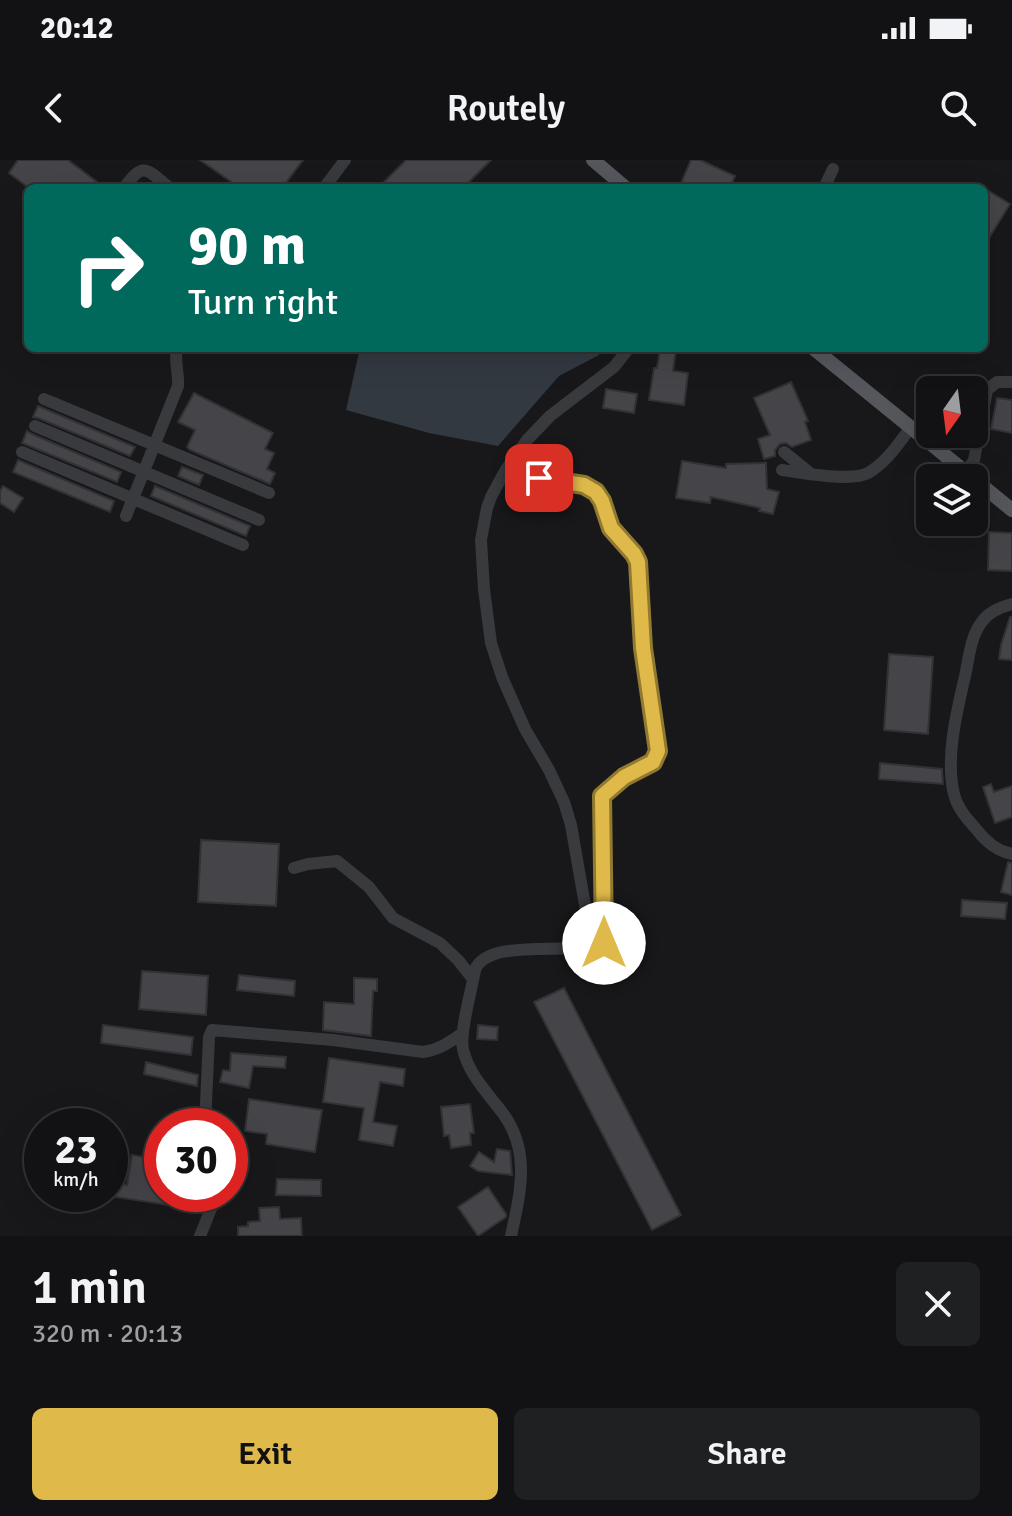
<!DOCTYPE html>
<meta charset="utf-8">
<style>
body{margin:0;font-family:Signika,sans-serif;background:#1f2022;color:#f1f3f6;height:100vh;display:flex;flex-direction:column;font-size:30px;white-space:nowrap}
*{box-sizing:border-box;margin:0}
p{font-size:26px;color:#9c9ea0}
.icon{flex:none;width:44px;height:44px;fill:none;stroke:currentColor;stroke-width:2;stroke-linecap:round;stroke-linejoin:round}
.map{position:relative;height:1076px;overflow:hidden}
.side{display:flex;flex-direction:column;background:#121214;flex:1}
.side>*{flex:none}
.guide{position:absolute;left:24px;top:24px;width:964px;height:168px;border-radius:12px;box-shadow:0 8px 32px #0002,0 0 0 2px #313234;background:#00695c;color:#fff;overflow:hidden}
.needle{width:52px;rotate:194deg}
.controls{position:absolute;left:916px;top:216px;display:grid;gap:16px}
.controls a{display:grid;place-items:center;width:72px;height:72px;border-radius:12px;background:#121214;box-shadow:0 8px 32px #0002,0 0 0 2px #313234;font-size:40px}
.speed{position:absolute;left:24px;top:948px;display:flex;gap:16px;font-size:40px;font-weight:700;text-align:center}
.speed>*{display:grid;place-content:center;width:104px;height:104px;border-radius:50%;background:#121214;box-shadow:0 8px 32px #0002,0 0 0 2px #313234;line-height:1}
.speed small{font-size:20px;font-weight:400}
.speed .limit{border:12px solid #d22;background:#fff;color:#111}
.pin{position:absolute;display:grid;place-items:center;width:68px;height:68px;color:#fff;margin:-34px;border-radius:16px;box-shadow:0 4px 12px #0006}
.me{position:absolute;width:88px;margin:-44px;rotate:0deg;stroke-linejoin:round;filter:drop-shadow(0 0 6px #0008)}
.turn{display:flex;align-items:center;gap:28px;height:168px;padding:0 32px;font-size:36px}
.turn .icon{width:104px;height:104px;stroke-width:2.5}
.turn b{display:block;font-size:56px;line-height:68px}
.round{display:grid;place-items:center;flex:none;width:84px;height:84px;border-radius:12px;background:#1f2022}
.headline{display:flex;align-items:center;justify-content:space-between;height:136px;padding:0 32px}
h1{font-size:48px;font-weight:600;line-height:60px}
.action{display:flex;gap:16px;margin-top:auto;padding:16px 32px}
.action a{flex:1;height:92px;border-radius:12px;background:#dfba4a;color:#111;font-size:32px;font-weight:600;line-height:92px;text-align:center}
.action a+a{background:#1f2022;color:#f1f3f6}
.status{display:flex;justify-content:space-between;align-items:center;height:56px;padding:0 40px;background:#121214;direction:ltr}
.status svg{height:22px;fill:currentColor}
header{display:flex;justify-content:space-between;align-items:center;height:104px;padding:0 32px;background:#121214;font-size:36px;font-weight:600}
.map>svg:first-child{display:block}
.water{fill:#323941}
.building{fill:#454549;stroke:#323235;stroke-width:2}
.lines{fill:none;stroke-linecap:round;stroke-linejoin:round}
.minor{stroke:#393a3e;stroke-width:12}
.major{stroke:#56575d;stroke-width:14}
.route-casing{stroke:#917930;stroke-width:20}
.route{stroke:#dfba4a;stroke-width:14}
</style>
<div class="status"><b>20:12</b><svg viewBox="0 0 49 12"><path d="M0 12V9h3v3zM5 12V6h3v6zM10 12V3h3v9zM15 12V0h3v12zM26 1h20v11H26zM47 4h2v5h-2z"/></svg></div>
<header><svg class="icon" aria-label="back" viewBox="0 0 24 24"><path d="M15 5l-7 7 7 7"/></svg>Routely<svg class="icon" aria-label="search" viewBox="0 0 24 24"><circle cx="10" cy="10" r="6"/><path d="M15 15l6 6"/></svg></header>
<div class="map">
<svg width="1012" height="1076" viewBox="0 0 1012 1076">
<rect width="100%" height="100%" fill="#18181a"/>
<path class="water" d="M360,188H601L599,195L559,216L498,286L429,273L346,250Z"/>
<path class="building" d="M18,0H68L105,28H29L9,13Z
M200,0H303L282,28H240Z
M406,0H491L463,28H378Z
M691,0H700L735,16L730,28H679Z
M984,28L1010,44L984,86Z
M663,188H676L673,211L688,213L684,245L649,240L654,208H657L660,189L663,190Z
M791,222L808,261L805,262L811,280L792,287L786,283L780,284L775,290V296L764,299L758,279L770,275L754,238Z
M606,229L637,234L634,253L603,248Z
M194,233L273,273L265,289L274,293L267,309L275,313L270,324L190,290L187,287L195,270L178,262Z
M997,238L1012,240V273L991,269Z
M38,246L135,287L130,296L38,258L33,257Z
M27,271L32,274L121,312L117,322L22,283Z
M18,300L114,341L110,352L13,312Z
M682,301L726,308V304L766,303L767,329L779,332L773,354L759,351L760,348L711,337L710,343L676,338Z
M182,307L203,315L199,325L178,316Z
M3,326L23,338L14,352L0,343V331Z
M155,326L250,366L246,376L151,336Z
M989,372L1012,373V411L988,410Z
M1010,457H1012V500L999,499L1001,485Z
M889,494L933,497L928,574L884,570Z
M880,603L942,609L943,624L879,619Z
M991,624L994,632L1012,626V657L995,663L983,627Z
M201,680L279,684L276,746L198,742Z
M1008,702L1012,703V735L1001,732Z
M962,740L1007,743L1005,759L961,756Z
M142,811L208,816L206,855L139,849Z
M239,815L295,821L294,836L237,830Z
M354,818L377,819V831H373L371,876L323,870L324,842L354,844Z
M564,828L681,1055L652,1070L534,842Z
M103,865L193,877L191,895L101,883Z
M478,865L498,867L497,880L477,879Z
M231,893L286,897L285,908L253,906L249,928L220,922L223,910L230,911Z
M329,898L405,909L403,926L380,922L373,962L397,966L393,986L359,980L364,948L323,942Z
M146,902L198,915L197,926L144,914Z
M249,939L322,950L315,992L266,984L267,974L245,971Z
M470,944L474,973H470L471,985L451,988L449,975L444,976L441,947Z
M497,989L510,991L512,1015L478,1011L470,1006L479,992L494,1002Z
M132,995L162,1000V1034H201L199,1047L182,1045L181,1047L109,1036L111,1022L127,1025Z
M277,1019L321,1020V1036L276,1035Z
M488,1027L506,1054V1057L478,1076L458,1047Z
M279,1047L280,1059L301,1058L302,1076H238V1067L248,1066V1062L260,1061L259,1048Z"/>
<g class="lines">
<path class="minor" d="M124,28C144,0 147,10 170,28
M324,28L345,0
M824,28L833,9
M44,239L269,333
M35,266L259,360
M22,292L243,385
M784,292L811,314
M515,296L524,309L539,318L584,325L596,332L602,341L611,368L636,398L640,412V458L643,488L658,586C657,609 638,609 622,619C614,623 608,630 602,636L605,779L604,783C598,788 593,786 586,783
M782,310C801,313 852,322 868,313C886,303 899,283 911,267
M966,312L974,300L987,230L997,222H1012
M126,356L178,226C179,213 174,200 177,188
M1012,444C1000,447 988,452 981,463C970,478 969,499 965,516C957,551 945,598 954,634C957,648 968,660 977,670C986,682 997,691 1012,694
M294,708L308,704L337,701L369,727L393,758L440,783L458,800L473,819
M205,966L209,877L212,870L333,880L423,892C439,890 450,882 463,873
M200,1076L217,1034
M511,1076C521,1030 532,987 498,947C484,929 468,912 463,889C459,873 472,829 475,810C486,781 554,792 581,787C588,782 589,777 589,768L571,665L564,642L549,610L525,569L502,517L491,483L484,429L481,380L487,348L491,337L505,311L527,280L550,256L614,207L629,188"/>
<path class="major" d="M593,0L626,28
M813,188L973,318
M974,319L1012,350"/>
</g>
<g class="lines">
<defs>
<path id="route" d="M539,318L584,325L596,332L602,341L611,368L634,394L638,402L643,488L658,591L653,602L624,617L602,636L604,783"/>
</defs>
<use href="#route" class="route-casing"/>
<use href="#route" class="route"/>
</g>
</svg>
<div class="controls">
<a><svg class="needle" viewBox="-14 -14 28 28"><path d="M0-13l5 13h-10z" fill="#e53935"/><path d="M0 13l5-13h-10z" fill="#9c9ea0"/></svg></a>
<a><svg class="icon" aria-label="layers" viewBox="0 0 24 24"><path d="M12 4l9 5-9 5-9-5zM3 14l9 5 9-5"/></svg></a>
</div>
<div class="speed"><div>23<small>km/h</small></div><div class="limit">30</div></div>
<div class="pin" style="left:539px;top:318px;background:#d93025"><svg class="icon" aria-label="arrive" viewBox="0 0 24 24"><path d="M6 21V4h12l-3 4 3 4H6"/></svg></div>
<svg class="me" style="left:604px;top:783px" viewBox="-20 -20 40 40"><circle r="19" fill="#fff"/><path d="M0-13L10 11 0 6-10 11z" fill="#dfba4a"/></svg>
<div class="guide">
<div class="turn"><svg class="icon" aria-label="right" viewBox="0 0 24 24"><path d="M7 20v-9h11M14 6l5 5-5 5"/></svg><div><b>90 m</b>Turn right</div></div>
</div>
</div>
<section class="side">
<div class="headline"><div><h1>1 min</h1><p>320 m · 20:13</p></div><a class="round"><svg class="icon" aria-label="close" viewBox="0 0 24 24"><path d="M6 6l12 12M18 6L6 18"/></svg></a></div>
<div class="action"><a>Exit</a><a>Share</a></div>
</section>
